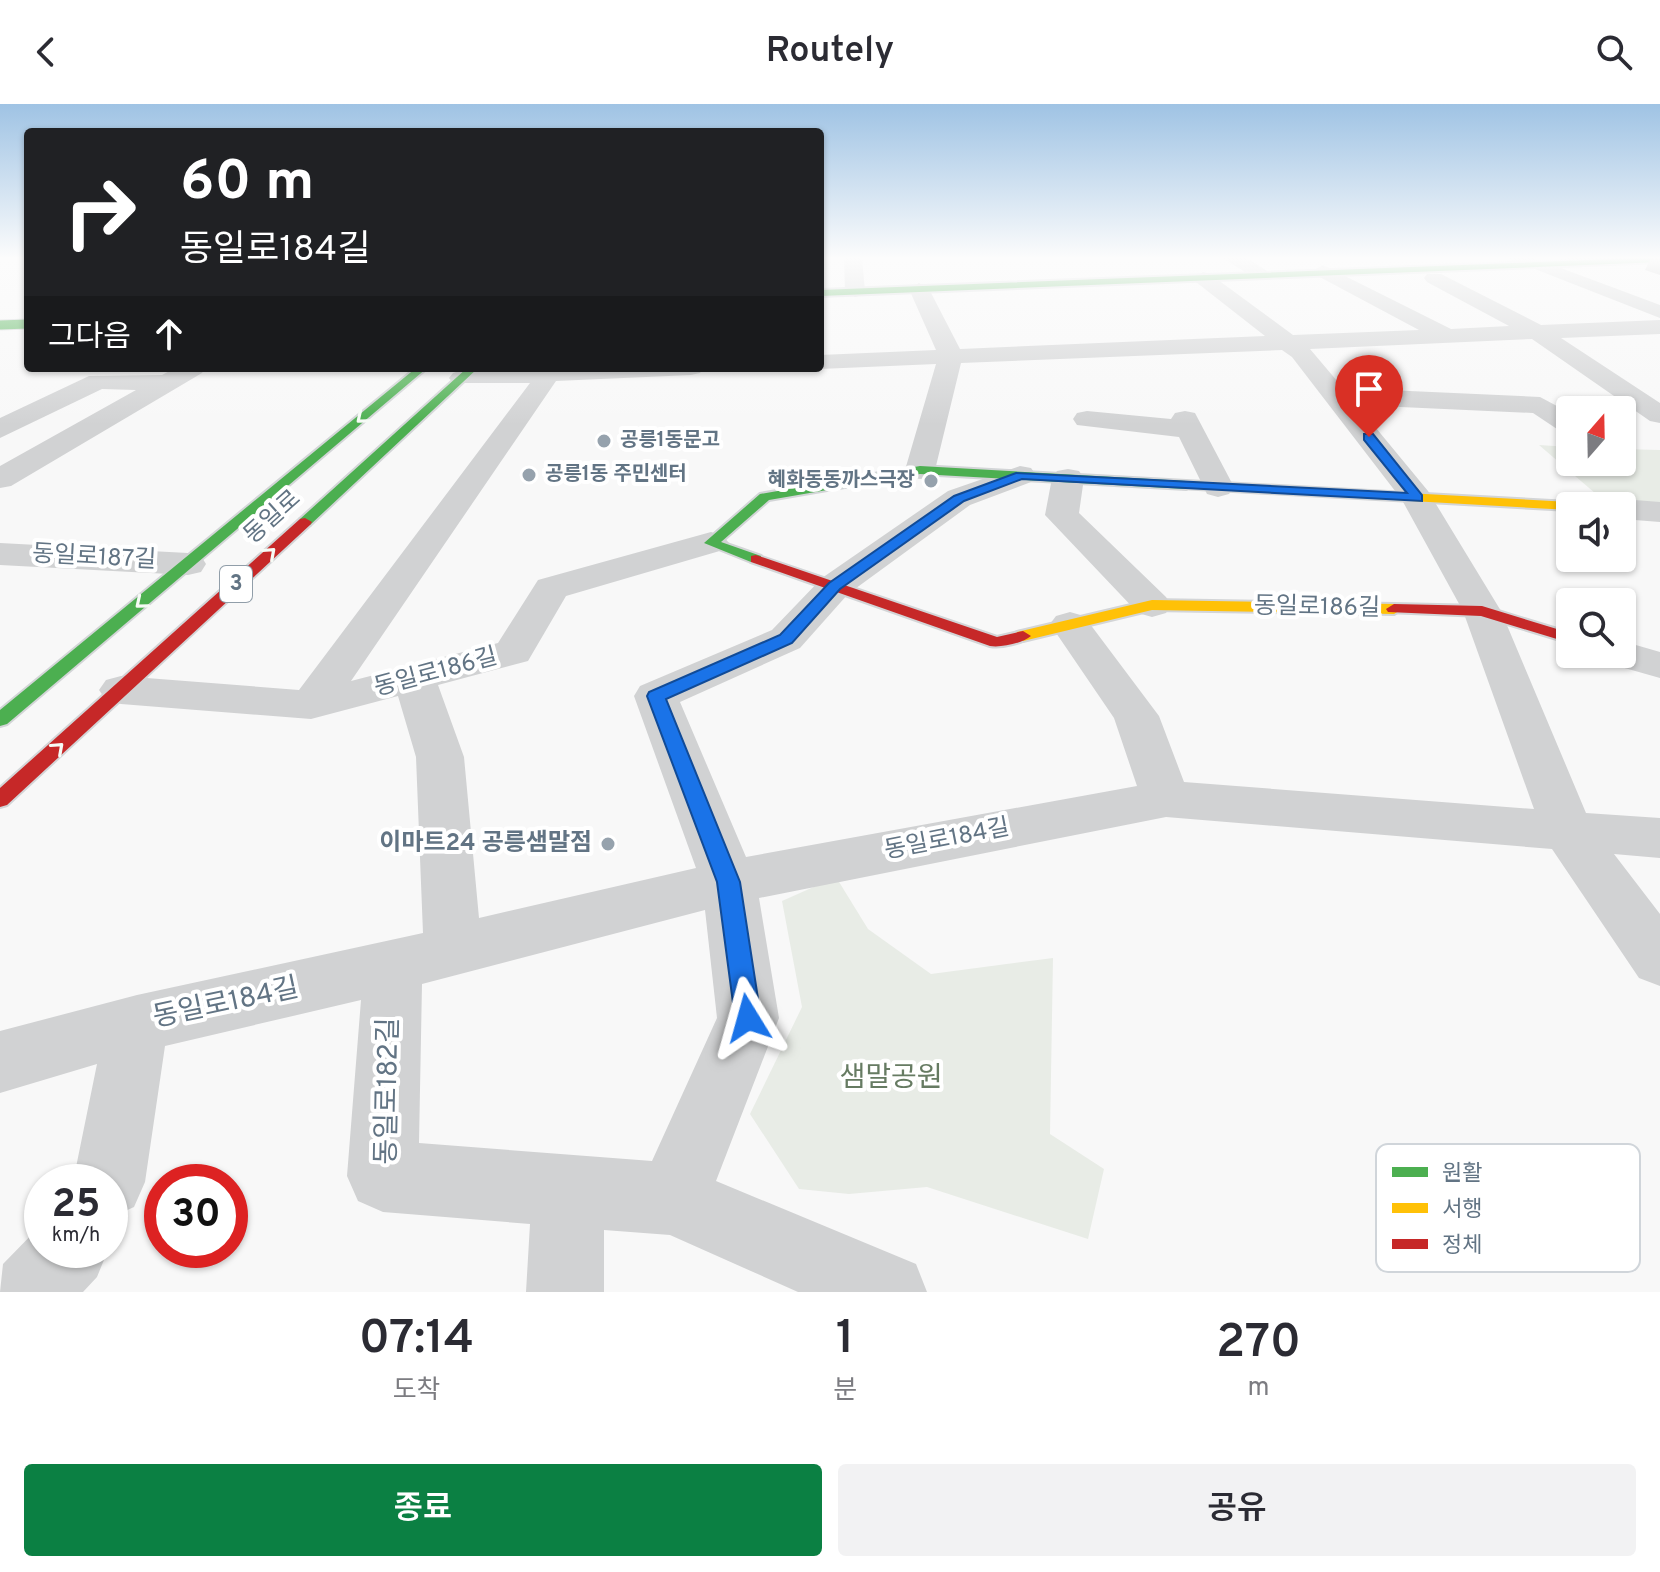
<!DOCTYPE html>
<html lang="ko">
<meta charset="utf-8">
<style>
body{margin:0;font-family:Overpass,"Noto Sans KR",sans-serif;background:#f2f2f3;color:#2b2b33;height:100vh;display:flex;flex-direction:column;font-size:30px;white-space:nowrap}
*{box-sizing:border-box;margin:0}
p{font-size:26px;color:#7c7c81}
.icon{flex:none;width:44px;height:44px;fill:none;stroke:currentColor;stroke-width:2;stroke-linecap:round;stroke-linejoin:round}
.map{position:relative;height:1188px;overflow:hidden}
.sheet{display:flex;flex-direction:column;background:#fff;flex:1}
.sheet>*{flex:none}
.top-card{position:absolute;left:24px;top:24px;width:800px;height:244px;border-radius:8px;box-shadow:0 2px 6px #0004;background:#202124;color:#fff;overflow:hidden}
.needle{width:52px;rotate:20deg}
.controls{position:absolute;left:1556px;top:292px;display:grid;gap:16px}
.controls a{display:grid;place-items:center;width:80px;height:80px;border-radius:8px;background:#fff;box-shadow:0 2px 6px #0004;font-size:40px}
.speed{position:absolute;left:24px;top:1060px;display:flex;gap:16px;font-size:40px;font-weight:700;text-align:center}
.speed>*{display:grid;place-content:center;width:104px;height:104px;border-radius:50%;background:#fff;box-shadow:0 2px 6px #0004;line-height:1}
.speed small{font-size:20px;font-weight:400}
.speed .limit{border:12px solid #d22;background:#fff;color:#111}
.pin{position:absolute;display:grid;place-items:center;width:68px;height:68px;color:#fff;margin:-82px -34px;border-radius:50% 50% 50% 0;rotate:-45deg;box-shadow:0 0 8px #0007}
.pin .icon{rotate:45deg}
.me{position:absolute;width:88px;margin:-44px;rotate:352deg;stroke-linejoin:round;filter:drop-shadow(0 0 6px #0008)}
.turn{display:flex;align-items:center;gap:28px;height:168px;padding:0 24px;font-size:36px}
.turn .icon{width:104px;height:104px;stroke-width:2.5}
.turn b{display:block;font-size:56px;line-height:68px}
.then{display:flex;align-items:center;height:76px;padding:0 24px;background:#0003;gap:16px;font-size:30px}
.eta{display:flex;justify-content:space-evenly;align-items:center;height:136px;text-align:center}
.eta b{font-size:48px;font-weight:600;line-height:56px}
.cta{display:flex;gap:16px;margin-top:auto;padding:16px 24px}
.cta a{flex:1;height:92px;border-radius:8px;background:#0b8043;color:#fff;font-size:32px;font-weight:600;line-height:92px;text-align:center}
.cta a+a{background:#f2f2f3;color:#2b2b33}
header{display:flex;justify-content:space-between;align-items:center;height:104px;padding:0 24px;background:#fff;font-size:36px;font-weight:600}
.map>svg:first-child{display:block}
.green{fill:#e8ece6}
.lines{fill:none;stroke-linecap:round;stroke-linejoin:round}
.fast-casing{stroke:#d3d5d7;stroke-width:4}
.slow-casing{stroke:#d3d5d7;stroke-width:4}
.jam-casing{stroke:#d3d5d7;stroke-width:4}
.street{fill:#d1d2d3;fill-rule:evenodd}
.fast{fill:#4caf50;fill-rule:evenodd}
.slow{fill:#ffc107;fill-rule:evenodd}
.jam{fill:#c62828;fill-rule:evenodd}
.fast-bridge-casing{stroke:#d3d5d7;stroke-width:11;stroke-linecap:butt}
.fast-bridge{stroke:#4caf50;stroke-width:9}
.wall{fill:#b5b6b7}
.oneway{stroke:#f6fbf6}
.route{fill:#1a73e8;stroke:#114b97;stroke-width:2}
.poi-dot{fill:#96a2ad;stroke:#fff;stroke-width:3}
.labels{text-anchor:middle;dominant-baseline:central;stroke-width:8;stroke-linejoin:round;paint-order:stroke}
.far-poi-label{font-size:20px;font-weight:bold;fill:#627484;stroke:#fff;text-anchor:start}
.shield{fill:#fff;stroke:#919ea9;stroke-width:2}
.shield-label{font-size:22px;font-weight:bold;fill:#627484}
.street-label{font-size:24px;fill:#627484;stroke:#fff}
.poi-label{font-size:24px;font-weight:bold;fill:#627484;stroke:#fff;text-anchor:end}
.near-street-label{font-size:28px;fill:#627484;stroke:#fff}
.near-park-label{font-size:28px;fill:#667b62;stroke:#fff}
.key{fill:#fff;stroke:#d0d5da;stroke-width:2}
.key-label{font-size:22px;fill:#627484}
</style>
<header><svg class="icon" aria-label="back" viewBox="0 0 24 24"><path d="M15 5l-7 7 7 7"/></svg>Routely<svg class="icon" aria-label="search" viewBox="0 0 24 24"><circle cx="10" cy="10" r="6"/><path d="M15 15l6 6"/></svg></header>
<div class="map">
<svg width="1660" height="1188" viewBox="0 0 1660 1188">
<rect width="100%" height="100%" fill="#f8f8f8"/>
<path class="green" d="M1539,341L1570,343V358H1622V345L1660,346V404L1610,402Z
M836,773L868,825L931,870L1053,854L1050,1030L1104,1065L1088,1135L927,1083L849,1090L799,1085L750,1010L802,903L782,797Z"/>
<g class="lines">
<defs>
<path id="fast" d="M1641,154H1660V158L820,192V186Z
M416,264H427L7,620L0,622V606Z
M467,264H478L310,421H300V415Z
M920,362L1186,377L1192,381L1186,385L920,370L769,396L721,438L761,452V458H751L704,439L760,390Z"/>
<path id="slow" d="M1186,377L1570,398L1577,402H1570V406L1181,384L1180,381Z
M1152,496L1394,500L1402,505L1394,510L1152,506L1023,537L1015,532L1017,528Z"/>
<path id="jam" d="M305,414L312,418L310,421L7,701L0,703V684L300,415Z
M756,451L997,533L1023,527L1031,532C1023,539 1001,544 990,542L751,458V452Z
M1394,500L1482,502L1570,529V539L1481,512L1388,508L1386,505Z"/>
</defs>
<use href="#fast" class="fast-casing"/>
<use href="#slow" class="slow-casing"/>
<use href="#jam" class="jam-casing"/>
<path class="street" d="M844,154H862L865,187L862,191L855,193L845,187Z
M1223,154H1247L1273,171L1270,175H1256Z
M1507,154H1534L1660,201V214Z
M1323,161L1451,225L1509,222L1427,178L1424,174L1427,170H1441L1541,221L1660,216V230L1561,234L1660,299V319L1650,317L1532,235L1310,245L1343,284L1540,293L1570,309V329L1560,327L1533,309L1357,301L1428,387L1501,507L1586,709L1660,714V754L1614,750L1660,810V882L1639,874L1552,745L1166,713L759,794L779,914L716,1077L916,1160L927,1188H798L670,1131L604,1126V1188H526L530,1120L383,1108L358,1097L347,1072L361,896L165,942L145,1078L134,1103L110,1114V1078H73L97,960L0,989V927L137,891L423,829L416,653L398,592L311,615L121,600L106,596L99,586L106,576L121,572L299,586L530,279H453L449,274L453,269L462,266L703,264L700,269L691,271L556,277L351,577L498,539L538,476L711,428L723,432L729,439L723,446L566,492L528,557L438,581L464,653L479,814L696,764L634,592L640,582L772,526L822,474L948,387L1020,362L1031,364L1036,371L1031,378L970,401L848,490L800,544L680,598L746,753L1137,682L1114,614L1050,520L1056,512L1070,508L1084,512L1159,612L1184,678L1534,705L1463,507L1402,396L1292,253L1282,246L961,259L935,366L931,373L920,375L909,373L905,366L936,260L820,265L815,264H820V251L936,246L909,185L919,179L929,185L960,245L1265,232L1196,178L1193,174L1203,168L1210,170L1293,231L1419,226L1316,171L1313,167ZM705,806L717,914L652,1057L419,1039L422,880Z
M175,264H205L202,269L11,382L0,384V362L136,286L102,285L0,334V314L89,272L162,271Z
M1087,307L1171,315L1175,309L1185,307L1195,309L1234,383L1229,390L1218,393L1207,390L1179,333L1077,321L1073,315L1077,309Z
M1068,365L1079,367L1084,374L1079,409L1166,493L1171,501L1166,509L1152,513L1138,509L1045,411L1052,374L1057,367Z
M1622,395L1660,398V418L1622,415V402H1608L1610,398Z
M0,439L188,449L201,452L206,460L201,468L188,471L0,461Z
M1622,537L1660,548V574L1607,559L1601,550H1622Z
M42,1120V1146H108L97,1173L83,1188H0L3,1160Z"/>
<use href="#fast" class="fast"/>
<use href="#slow" class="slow"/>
<use href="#jam" class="jam"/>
<defs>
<path id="fast-bridge" d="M0,221L28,220"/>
</defs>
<use href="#fast-bridge" class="fast-bridge-casing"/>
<use href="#fast-bridge" class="fast-bridge"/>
</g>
<path class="wall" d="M1651,154H1660V171L1645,166Z"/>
<defs><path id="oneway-chevron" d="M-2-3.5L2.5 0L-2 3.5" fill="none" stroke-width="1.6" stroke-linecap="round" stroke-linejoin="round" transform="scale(2)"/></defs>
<g class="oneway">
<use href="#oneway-chevron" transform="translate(362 314) rotate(140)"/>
<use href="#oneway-chevron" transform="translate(270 449) rotate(-42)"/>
<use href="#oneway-chevron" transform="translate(141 499) rotate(140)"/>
<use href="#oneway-chevron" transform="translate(58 644) rotate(-42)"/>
</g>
<linearGradient id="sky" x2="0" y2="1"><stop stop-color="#9fc3e4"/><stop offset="0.48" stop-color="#fcfcfc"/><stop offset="1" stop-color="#fcfcfc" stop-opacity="0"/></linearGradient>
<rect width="1660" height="321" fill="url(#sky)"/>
<path class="route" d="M1364,330H1373L1422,391V397L1022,375L964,397L840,485L792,539L666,595L740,778L761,914L758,922L748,926L739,922L735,914L717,778L647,592L649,588L780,531L829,479L954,392L1016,369L1407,389L1364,336Z"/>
<g class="poi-dot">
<circle cx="604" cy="337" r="8"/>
<circle cx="529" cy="371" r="8"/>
<circle cx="931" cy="377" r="8"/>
<circle cx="608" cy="740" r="8"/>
</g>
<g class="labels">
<g class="far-poi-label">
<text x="620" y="337">공릉1동문고</text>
<text x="545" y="371">공릉1동 주민센터</text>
<text x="915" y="377" text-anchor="end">혜화동동까스극장</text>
</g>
<rect class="shield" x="220" y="462" width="32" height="36" rx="6"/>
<g class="shield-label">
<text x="236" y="480">3</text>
</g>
<g class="street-label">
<text transform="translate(273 414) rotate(-42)">동일로</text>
<text transform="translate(94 454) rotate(3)">동일로187길</text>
<text transform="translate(1317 504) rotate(1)">동일로186길</text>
<text transform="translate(436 569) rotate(-15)">동일로186길</text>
<text transform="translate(947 736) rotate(-11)">동일로184길</text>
</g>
<g class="poi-label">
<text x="592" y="740">이마트24 공릉샘말점</text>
</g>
<g class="near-street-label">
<text transform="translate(226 900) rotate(-12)">동일로184길</text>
<text transform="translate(389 987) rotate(-89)">동일로182길</text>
</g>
<g class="near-park-label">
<text x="891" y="975">샘말공원</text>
</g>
</g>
<rect x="1376" y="1040" width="264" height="128" rx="12" class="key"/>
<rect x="1392" y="1063" width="36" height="10" fill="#4caf50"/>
<rect x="1392" y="1099" width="36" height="10" fill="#ffc107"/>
<rect x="1392" y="1135" width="36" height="10" fill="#c62828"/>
<g class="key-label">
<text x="1442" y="1076">원활</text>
<text x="1442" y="1112">서행</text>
<text x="1442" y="1148">정체</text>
</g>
</svg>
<div class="controls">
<a><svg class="needle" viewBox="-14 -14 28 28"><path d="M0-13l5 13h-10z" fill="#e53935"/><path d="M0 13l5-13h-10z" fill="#7c7c81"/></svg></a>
<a><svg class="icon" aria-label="sound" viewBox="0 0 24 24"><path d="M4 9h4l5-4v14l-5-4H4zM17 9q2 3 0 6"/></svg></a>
<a><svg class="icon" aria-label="search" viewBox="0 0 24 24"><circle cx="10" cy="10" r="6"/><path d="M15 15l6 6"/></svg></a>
</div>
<div class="speed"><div>25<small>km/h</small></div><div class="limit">30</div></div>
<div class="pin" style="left:1369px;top:333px;background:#d93025"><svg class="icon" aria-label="arrive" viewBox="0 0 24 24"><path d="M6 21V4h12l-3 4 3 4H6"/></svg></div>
<svg class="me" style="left:748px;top:914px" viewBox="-20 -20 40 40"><path d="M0-17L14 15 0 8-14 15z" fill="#1a73e8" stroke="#fff" stroke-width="4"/></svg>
<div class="top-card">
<div class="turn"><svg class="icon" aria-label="right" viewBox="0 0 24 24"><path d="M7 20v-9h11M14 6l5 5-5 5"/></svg><div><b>60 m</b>동일로184길</div></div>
<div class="then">그다음<svg class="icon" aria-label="ahead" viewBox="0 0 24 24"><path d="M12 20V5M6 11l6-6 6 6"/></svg></div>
</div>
</div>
<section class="sheet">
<div class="eta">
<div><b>07:14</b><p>도착</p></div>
<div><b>1</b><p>분</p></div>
<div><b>270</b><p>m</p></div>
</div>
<div class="cta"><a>종료</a><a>공유</a></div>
</section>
